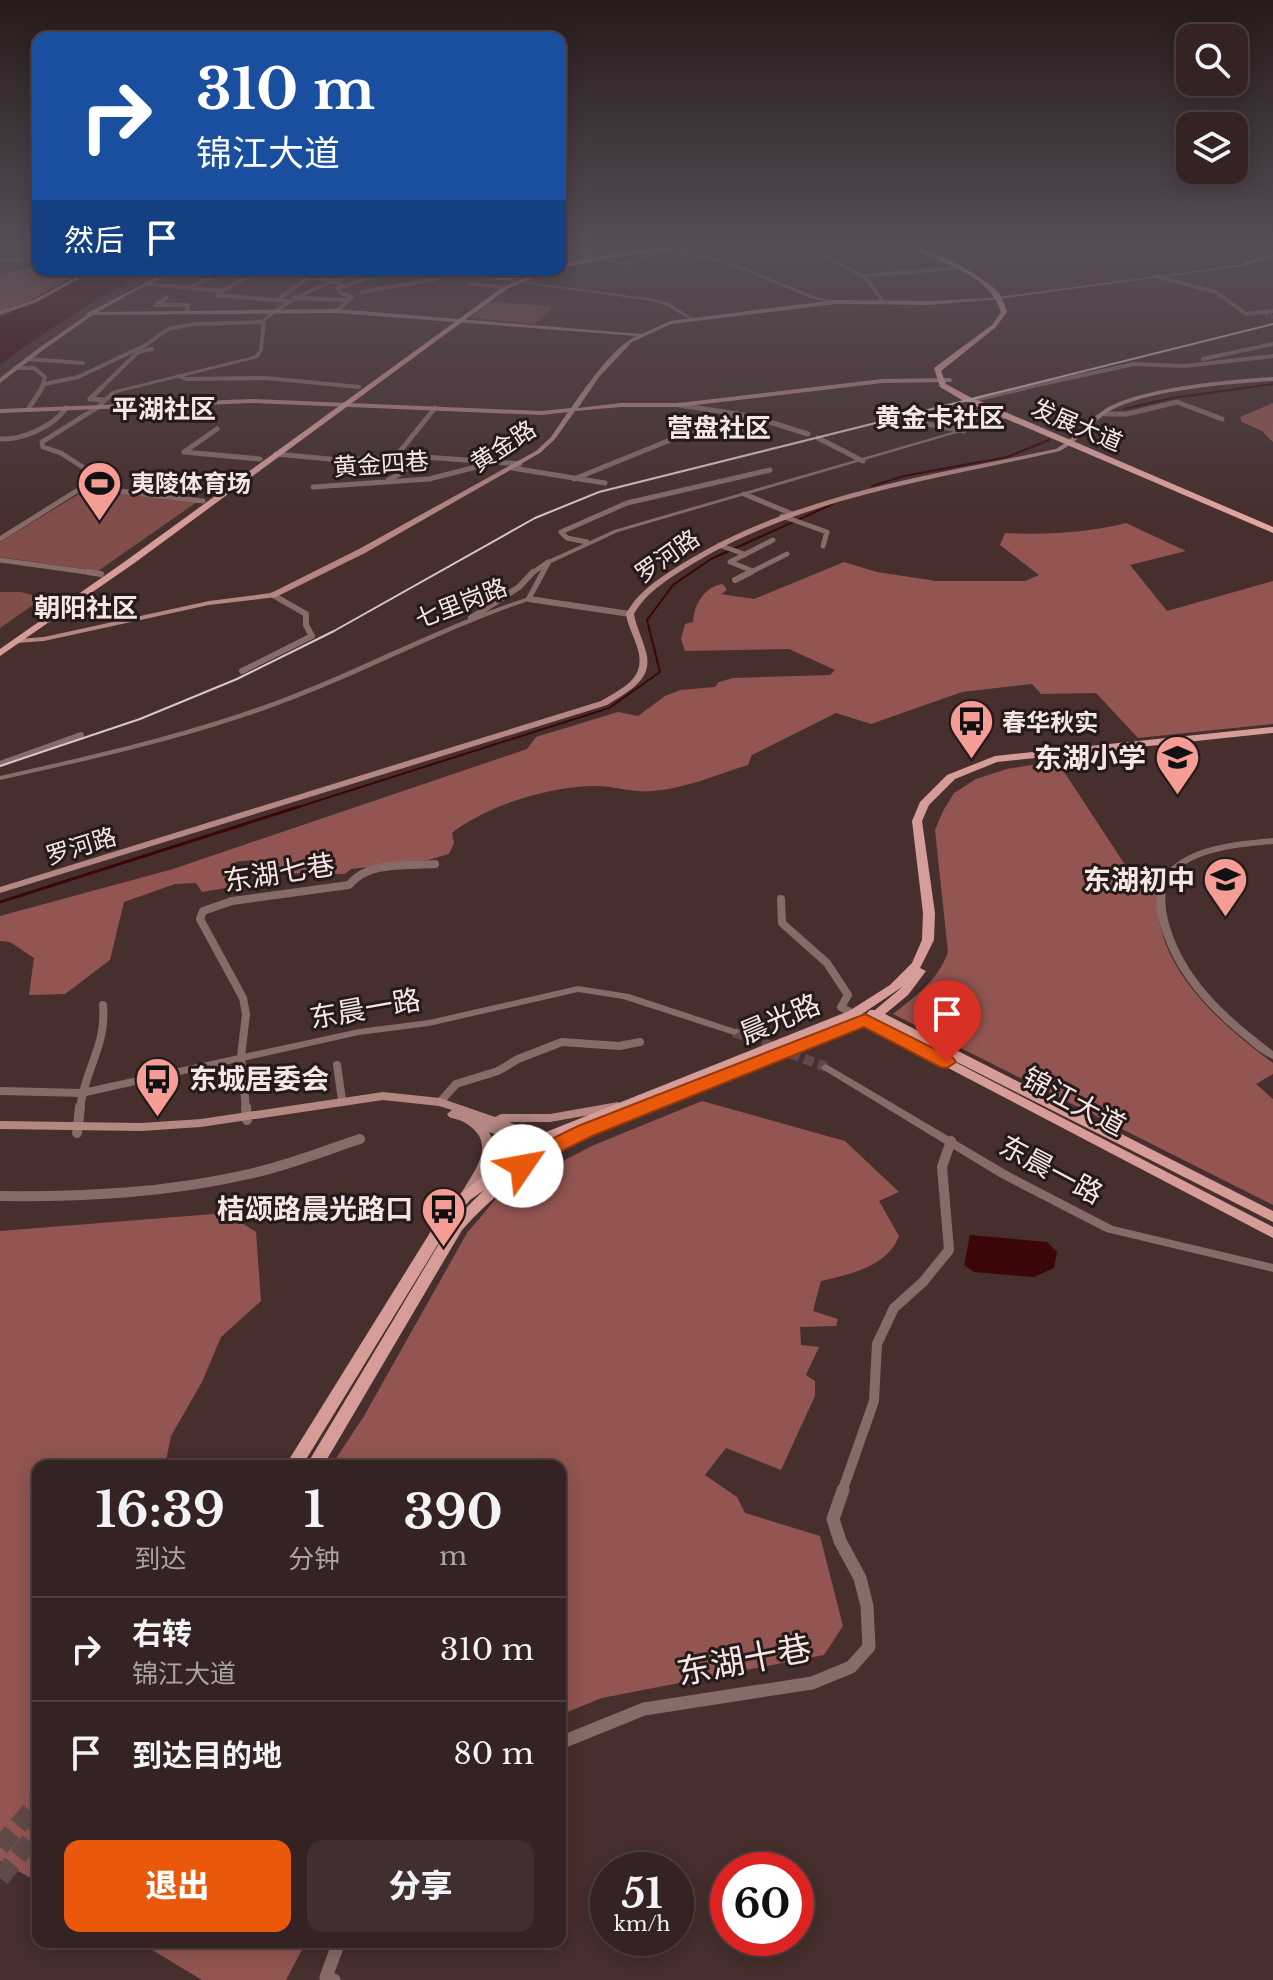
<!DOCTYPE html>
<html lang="zh">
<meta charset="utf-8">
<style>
body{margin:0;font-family:"Libre Baskerville","Noto Sans SC",serif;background:#3f2f2f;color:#f1f3f6;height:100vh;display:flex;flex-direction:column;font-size:30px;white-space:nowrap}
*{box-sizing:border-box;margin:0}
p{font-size:26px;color:#a9a4a5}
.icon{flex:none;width:44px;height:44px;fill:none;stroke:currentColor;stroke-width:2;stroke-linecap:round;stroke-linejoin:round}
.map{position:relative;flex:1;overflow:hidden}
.details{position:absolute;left:32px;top:1460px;width:534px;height:488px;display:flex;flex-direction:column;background:#342322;border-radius:16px;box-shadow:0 4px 20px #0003,0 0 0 2px #4e4040}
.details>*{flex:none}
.hud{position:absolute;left:32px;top:32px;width:534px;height:244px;border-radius:16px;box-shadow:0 4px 20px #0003,0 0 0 2px #4e4040;background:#1a4fa0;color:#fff;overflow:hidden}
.tools{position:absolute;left:1176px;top:24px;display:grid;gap:16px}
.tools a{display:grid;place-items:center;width:72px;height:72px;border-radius:16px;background:#342322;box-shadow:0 4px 20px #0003,0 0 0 2px #4e4040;font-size:40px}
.speed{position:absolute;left:590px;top:1852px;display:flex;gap:16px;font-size:40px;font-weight:700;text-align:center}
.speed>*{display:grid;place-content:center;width:104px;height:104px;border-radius:50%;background:#342322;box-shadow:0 4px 20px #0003,0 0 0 2px #4e4040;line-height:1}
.speed small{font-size:20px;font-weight:400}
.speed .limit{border:12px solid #d22;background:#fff;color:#111}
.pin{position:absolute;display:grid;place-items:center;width:68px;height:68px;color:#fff;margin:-82px -34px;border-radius:50% 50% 50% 0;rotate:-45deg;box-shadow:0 0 8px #0007}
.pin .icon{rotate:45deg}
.me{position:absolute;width:88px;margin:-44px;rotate:57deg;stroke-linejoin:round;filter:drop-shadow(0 0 6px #0008)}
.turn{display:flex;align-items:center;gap:28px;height:168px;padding:0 32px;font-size:36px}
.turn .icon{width:104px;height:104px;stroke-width:2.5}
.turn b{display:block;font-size:56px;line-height:68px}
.then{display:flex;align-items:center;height:76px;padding:0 32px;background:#0003;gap:16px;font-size:30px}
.eta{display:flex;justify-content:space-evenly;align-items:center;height:136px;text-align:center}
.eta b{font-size:48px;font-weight:800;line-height:56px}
.cta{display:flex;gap:16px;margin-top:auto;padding:16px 32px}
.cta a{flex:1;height:92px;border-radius:16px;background:#ea580c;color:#fff;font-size:32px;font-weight:800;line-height:92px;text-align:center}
.cta a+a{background:#3f2f2f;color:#f1f3f6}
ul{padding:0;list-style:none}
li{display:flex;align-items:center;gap:24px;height:104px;padding:0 32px;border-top:2px solid #4e4040}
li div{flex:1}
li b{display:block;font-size:30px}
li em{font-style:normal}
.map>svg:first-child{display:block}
.green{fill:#824e4a}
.forest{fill:#925551}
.water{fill:#3b0608}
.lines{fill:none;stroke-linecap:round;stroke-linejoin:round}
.stream-far1{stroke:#3b0608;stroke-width:2}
.stream{stroke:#3b0608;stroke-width:3}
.minor-tunnel{stroke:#604a48;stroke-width:4;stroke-dasharray:4 2;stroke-linecap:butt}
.tertiary-tunnel{stroke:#604a48;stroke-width:10;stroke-dasharray:10 5;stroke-linecap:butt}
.primary-tunnel{stroke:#604a48;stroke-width:19;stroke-dasharray:19 9;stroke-linecap:butt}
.minor-far5{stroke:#876b68;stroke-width:4}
.minor-far4{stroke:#876b68;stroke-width:5}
.minor-far3{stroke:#876b68;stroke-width:6}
.minor-far2{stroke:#876b68;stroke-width:8}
.minor-far1{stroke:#876b68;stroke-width:10}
.minor{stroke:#876b68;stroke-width:13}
.tertiary{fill:#876b68;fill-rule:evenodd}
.secondary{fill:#b48783;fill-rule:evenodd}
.primary{fill:#d69d98;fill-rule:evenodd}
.trunk{fill:#e6a7a2;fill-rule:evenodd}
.rail{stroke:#d8c8c6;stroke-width:2}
.route{fill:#ea580c;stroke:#983908;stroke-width:2}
.labels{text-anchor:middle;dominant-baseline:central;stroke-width:6;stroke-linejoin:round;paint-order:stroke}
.far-street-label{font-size:24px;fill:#f5e6e4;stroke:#251a1a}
.far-poi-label{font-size:24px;font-weight:bold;fill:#f5e6e4;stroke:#251a1a;text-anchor:start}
.far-quarter-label{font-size:26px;font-weight:bold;fill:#f5e6e4;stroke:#251a1a}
.poi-label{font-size:28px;font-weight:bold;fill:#f5e6e4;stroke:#251a1a;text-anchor:end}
.street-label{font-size:28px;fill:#f5e6e4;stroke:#251a1a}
.near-street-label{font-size:34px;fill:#f5e6e4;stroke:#251a1a}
</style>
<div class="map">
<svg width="1273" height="1980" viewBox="0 0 1273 1980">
<rect width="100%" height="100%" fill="#462f2d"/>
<path class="green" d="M490,302L554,306L535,324L470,318Z
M87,489L197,502L98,571L0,557V542Z
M0,592H21L43,598L0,628Z"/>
<path class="forest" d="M38,267V270L84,271L31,300L0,312V274Z
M1273,403V442L1262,431L1242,422L1240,417Z
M1126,523L1186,551L1130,565L1167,611L1273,581V724L1138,738L1096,693L1041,694L1032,684L962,692L871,724L836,713L752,755L748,765C716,775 687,788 653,791C633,793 612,785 591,786C548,787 486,806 452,833L454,843L449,854L428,860L351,869L345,874L261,873L262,866L255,865L252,860L235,862L231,887L202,892L196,883L175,884L124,902L110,960L65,994L29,995L34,958L10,942L0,941V916L173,869L527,749L536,737L618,712L638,716L665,696L680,690L715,687L719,682L733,678L830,675L835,670L789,649L685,651L681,639L685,624L693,622C694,604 705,586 723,584L727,590L721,594L754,599L844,562L877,572L936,581H1025L1039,575L1000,545L1005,533C1047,535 1085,533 1126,523Z
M1057,761L1135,880L1159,879C1145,959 1215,1020 1273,1063V1074L1256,1084L1273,1099V1205L893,1014C916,996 938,980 948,952L935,830L943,811L954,793L976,779L1007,769Z
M702,1101L845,1141L899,1192L879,1201L899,1236C887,1267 850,1274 821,1281L813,1311L838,1319L836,1326L800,1327L801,1345L819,1347L806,1375L815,1381V1396L781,1470L726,1448L705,1475L737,1497L745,1513L820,1536L843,1626L824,1655L602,1698L560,1715V1466H331L364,1416L467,1233L501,1193L594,1145Z
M226,1213L256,1232L261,1301L221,1337L202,1382L171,1436L165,1466H38V1882L0,1861V1231Z
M139,1942H306L286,1980H202Z"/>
<path class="water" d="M86,270H158C101,292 51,329 0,364V317L14,312L5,310L31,300Z
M970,1235L1047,1242L1057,1252L1054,1268L1034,1277L974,1272L964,1265Z"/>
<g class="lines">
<path class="stream-far1" d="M1124,409L1172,398L1273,384
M1075,432L1083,428
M872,486L904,476L1007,457L1049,440
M292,809L609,708L660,672L647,620L673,585L711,559L833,504"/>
<path class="stream" d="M0,902L298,807"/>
<path class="minor-tunnel" d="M1265,315L1273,317"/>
<path class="tertiary-tunnel" d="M734,1032L826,1067"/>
<path class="primary-tunnel" d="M0,1847L38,1802
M0,1878L38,1832"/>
<path class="minor-far5" d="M574,246L597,257
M672,246L675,247
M0,261L38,258
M311,276L340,283
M863,276L956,268
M1155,276L1216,292L1246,314L1273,311
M146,284L222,291L251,275L250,270
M469,284L500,287
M188,288L226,270
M362,292L436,279L444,272
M217,295L288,301
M167,297L156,305H188L187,311
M280,298L313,274L324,270
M294,298L348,300
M337,311L352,297L341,293L338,288L383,273
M27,359L83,363
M1203,359L1273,344
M15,368H34L45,377L41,390
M179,376L186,379L266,378L359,387
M45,384L78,377L146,345L168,329L194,324L263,322
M99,390L138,352L152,349
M1015,390L1134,364L1185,366L1273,356"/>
<path class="minor-far4" d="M101,388L90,399L104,400
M976,399L1024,388
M679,405L750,416L808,434
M29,408L42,388
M1104,414H1127L1177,402L1222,419
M931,415L911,421L964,431
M217,429L184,452L260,459
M818,438L863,461
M0,439C22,440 53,427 66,408
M276,454L340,460L390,458L397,455L435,408
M397,455L520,464
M512,468L605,483
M574,479L737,413
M388,480L405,471L407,465L393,457
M86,487L203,501
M313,487L429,479L496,462
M744,494L790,513
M782,516L827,532L823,546
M0,539L94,480L95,475L61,453L43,447L42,442L98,407
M587,542L567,538L561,532L627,503L770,470
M719,545L744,554
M0,560L101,574
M753,571L730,562L773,540
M531,574L548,562
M747,574L787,554"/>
<path class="minor-far3" d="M88,572L101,574
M735,580L751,572
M529,599L630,614
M471,618L519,587L533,572
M242,671L312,636L306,625V614L273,595
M0,764L81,735"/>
<path class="minor-far2" d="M781,899L782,923L827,963L848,995L841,1007L853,1014
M337,1065L342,1100
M440,1102L456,1084L498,1071L518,1059L562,1042L619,1046L640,1042
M80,1109C84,1070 107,1046 103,1005
M246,1109L241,1057L246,1014L243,998L200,919L203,911L232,901L349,885C368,861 406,866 435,864"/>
<path class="minor-far1" d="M246,1107L247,1120
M77,1133L80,1107
M0,1196C84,1197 167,1193 249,1174C287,1166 323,1151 360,1139
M842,1492L874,1401L877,1344L894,1308L923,1282L949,1250L942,1167L951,1141"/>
<path class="minor" d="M560,1743L644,1709L812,1683L851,1667L869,1647L867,1606L860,1578L840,1541L833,1519L843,1490
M334,1980L326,1977L339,1942"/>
<path class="tertiary" d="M560,246L594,258L630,263L649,253L667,250L728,261L816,297L838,302L836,303L813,299L727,263L667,252L651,255L631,265L592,260L560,247Z
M801,246H805L867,276L886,302L882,303L863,278Z
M370,270H377C364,275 348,278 334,283C309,292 287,304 266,320L263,350L258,358L116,393L100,408L95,407L112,391L254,356L259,350L262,320C292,293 331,280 370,270Z
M427,270H439L654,299L669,303L695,319L691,320L665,305L653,301Z
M1007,416L1012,417L618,532L551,563L531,600C450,627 375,668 294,699C199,736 99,758 0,780V776C98,754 195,732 289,696C369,665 444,624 526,598L546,561L614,530Z
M1273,838V844C1242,847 1191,850 1171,878C1163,890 1165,907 1168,920C1183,978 1227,1016 1273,1051V1059C1262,1055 1253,1046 1243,1038C1205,1007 1172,970 1159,921C1155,906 1155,887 1165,874C1190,844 1237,842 1273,838Z
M578,986L629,994L738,1030L739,1032L734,1035L623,999L578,992L429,1026L359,1035L82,1097L0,1095V1087L82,1089L359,1029L429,1020Z
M826,1064L1009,1172L1113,1226L1273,1264V1272L1106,1232L1001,1178L822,1069L821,1067Z"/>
<path class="secondary" d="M1273,253V256L1243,266L990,300L929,305L836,304L671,324L632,342L599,377L578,408L621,403H679L882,379L950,378L953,380L950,382L882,383L679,407H621L575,411L555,439L540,453L365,553L276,597L209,605L44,641L17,643L13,641L17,639L44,637L209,601L271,593L359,549L536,451L551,437L568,412L542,415L251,403L0,413V409L251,399L542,411L571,408C586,387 613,347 636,336L337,313L93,315L43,350L0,383V378L39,348L87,315V313L172,270H178L131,293L98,312L337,309L642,334L670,321L836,300L929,301L990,298L1213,269L1242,264Z
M89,270H95L37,302L0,315V311L33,300Z
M1273,377V381C1230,384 1144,390 1108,412C1091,423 1081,440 1060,451C935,480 806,496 694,563C671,577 647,591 634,614C636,627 643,639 646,652C654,680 627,692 607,705L0,893V887L601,701C622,688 646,679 638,650C635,638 628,627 626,614C640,588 666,574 690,559C801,493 932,475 1056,449C1076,438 1086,421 1104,410C1140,387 1229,380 1273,377Z
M383,1092L440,1098L495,1117L501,1114H550L618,1102L624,1106L618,1110L550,1122H509L552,1141L554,1144L552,1147L548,1148L513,1133L539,1149L541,1152L539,1155L535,1156L501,1136L489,1132C503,1156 484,1177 471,1198H461L460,1195C474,1171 498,1144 467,1124C462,1120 454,1119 449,1117L447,1114L452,1110L439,1106L383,1100L201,1127L141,1131L0,1129V1121L141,1123L201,1119Z"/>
<path class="primary" d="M691,246H703L624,256L560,268V264L624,252Z
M544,270H551L507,289L133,564L0,656V649L127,560L503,287Z
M520,275L522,278L498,280L495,278Z
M1273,727V733L997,762L955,779L929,805L922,821L935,913L934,940L920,968L926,971L908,995L885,1014L1273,1211V1222L874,1020L1273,1227V1238L864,1024L719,1084L714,1085L708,1081L709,1078L854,1018L546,1142L518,1163C549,1142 584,1124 619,1114L624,1115L626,1118L624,1121C561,1147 507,1179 462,1230L323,1466H306L452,1222L484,1190L470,1200L451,1223L302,1466H285L441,1215L460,1194L536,1136L849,1011L890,985L912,963L922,940L923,913L912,821L920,802L947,775L995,756ZM902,987L900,989L875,1010H870L865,1015L862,1014Z"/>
<path class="trunk" d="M909,246C927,245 982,276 995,289C1002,296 1004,303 1007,312L996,327L941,371L946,384L968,396L1273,527V533L962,400L940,387L934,368L992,325L1001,312C988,272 941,265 909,246Z"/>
<path class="rail" d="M0,766L140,719L237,679L334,631L535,518L599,492L1273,324"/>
</g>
<linearGradient id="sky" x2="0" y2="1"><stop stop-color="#261a19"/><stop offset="0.47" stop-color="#574d57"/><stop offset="1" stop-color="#574d57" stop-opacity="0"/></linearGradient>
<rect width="1273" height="523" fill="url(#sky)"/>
<path class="route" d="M865,1014L953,1058L956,1062L947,1068L940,1067L864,1027L592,1136L545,1159L530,1171H515L512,1166L531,1149L578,1126Z"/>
<defs>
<symbol id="stadium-pin" viewBox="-11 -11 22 30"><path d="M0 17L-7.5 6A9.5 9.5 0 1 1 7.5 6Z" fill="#f59c95" stroke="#251a1a"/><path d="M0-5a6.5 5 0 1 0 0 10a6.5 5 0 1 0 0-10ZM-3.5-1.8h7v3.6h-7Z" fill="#111"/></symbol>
<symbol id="bus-pin" viewBox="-11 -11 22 30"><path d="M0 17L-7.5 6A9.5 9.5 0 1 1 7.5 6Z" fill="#f59c95" stroke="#251a1a"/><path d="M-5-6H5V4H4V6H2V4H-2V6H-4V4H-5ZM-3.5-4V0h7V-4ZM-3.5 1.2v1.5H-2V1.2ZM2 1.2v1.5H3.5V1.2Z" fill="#111"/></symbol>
<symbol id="school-pin" viewBox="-11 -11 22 30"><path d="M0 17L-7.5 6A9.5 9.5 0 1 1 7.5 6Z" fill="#f59c95" stroke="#251a1a"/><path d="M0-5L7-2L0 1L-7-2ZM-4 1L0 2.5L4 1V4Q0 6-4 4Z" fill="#111"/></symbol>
</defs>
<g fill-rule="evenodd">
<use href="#stadium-pin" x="74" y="458" width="51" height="69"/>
<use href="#bus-pin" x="946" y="696" width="51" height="69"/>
<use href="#school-pin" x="1152" y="732" width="51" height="69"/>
<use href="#school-pin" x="1200" y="854" width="51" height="69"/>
<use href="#bus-pin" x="132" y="1054" width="51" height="69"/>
<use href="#bus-pin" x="418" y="1184" width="51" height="69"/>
</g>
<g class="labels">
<g class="far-street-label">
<text transform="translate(1077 425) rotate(23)">发展大道</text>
<text transform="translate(503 446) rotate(-33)">黄金路</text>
<text transform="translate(381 464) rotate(-4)">黄金四巷</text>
<text transform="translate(667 556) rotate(-35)">罗河路</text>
<text transform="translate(461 603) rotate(-21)">七里岗路</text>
<text transform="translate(81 846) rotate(-17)">罗河路</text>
</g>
<g class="far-poi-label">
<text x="131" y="483">夷陵体育场</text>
<text x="1002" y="722">春华秋实</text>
</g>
<g class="far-quarter-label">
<text x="164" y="409">平湖社区</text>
<text x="940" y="418">黄金卡社区</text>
<text x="719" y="428">营盘社区</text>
<text x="86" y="608">朝阳社区</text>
</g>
<g class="poi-label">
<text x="1146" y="758">东湖小学</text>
<text x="1195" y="880">东湖初中</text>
<text x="189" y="1079" text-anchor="start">东城居委会</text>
<text x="413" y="1209">桔颂路晨光路口</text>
</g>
<g class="street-label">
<text transform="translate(279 873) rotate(-9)">东湖七巷</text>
<text transform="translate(365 1009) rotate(-10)">东晨一路</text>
<text transform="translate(780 1019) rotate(-23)">晨光路</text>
<text transform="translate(1074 1102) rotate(28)">锦江大道</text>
<text transform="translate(1051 1170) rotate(28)">东晨一路</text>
</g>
<g class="near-street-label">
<text transform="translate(744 1660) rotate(-11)">东湖十巷</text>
</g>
</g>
</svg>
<div class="tools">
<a><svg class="icon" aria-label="search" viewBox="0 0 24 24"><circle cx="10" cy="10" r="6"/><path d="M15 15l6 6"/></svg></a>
<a><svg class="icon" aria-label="layers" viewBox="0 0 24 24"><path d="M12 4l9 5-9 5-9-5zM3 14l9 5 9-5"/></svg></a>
</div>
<div class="speed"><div>51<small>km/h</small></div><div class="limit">60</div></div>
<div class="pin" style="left:947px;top:1062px;background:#d93025"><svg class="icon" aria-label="arrive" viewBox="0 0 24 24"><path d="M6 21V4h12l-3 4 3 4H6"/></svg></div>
<svg class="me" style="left:522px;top:1166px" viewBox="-20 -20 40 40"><circle r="19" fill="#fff"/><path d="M0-13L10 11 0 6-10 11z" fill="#ea580c"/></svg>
<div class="hud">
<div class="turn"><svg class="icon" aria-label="right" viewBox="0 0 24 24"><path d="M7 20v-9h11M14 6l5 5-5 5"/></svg><div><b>310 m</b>锦江大道</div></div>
<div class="then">然后<svg class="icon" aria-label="arrive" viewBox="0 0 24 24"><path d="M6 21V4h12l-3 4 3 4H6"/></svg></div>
</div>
<section class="details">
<div class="eta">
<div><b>16:39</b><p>到达</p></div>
<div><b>1</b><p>分钟</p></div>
<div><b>390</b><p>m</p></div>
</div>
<ul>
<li><svg class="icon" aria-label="right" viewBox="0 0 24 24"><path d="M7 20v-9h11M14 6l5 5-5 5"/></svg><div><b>右转</b><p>锦江大道</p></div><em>310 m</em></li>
<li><svg class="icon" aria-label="arrive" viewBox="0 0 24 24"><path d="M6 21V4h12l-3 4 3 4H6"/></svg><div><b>到达目的地</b></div><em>80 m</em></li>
</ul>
<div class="cta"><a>退出</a><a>分享</a></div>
</section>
</div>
